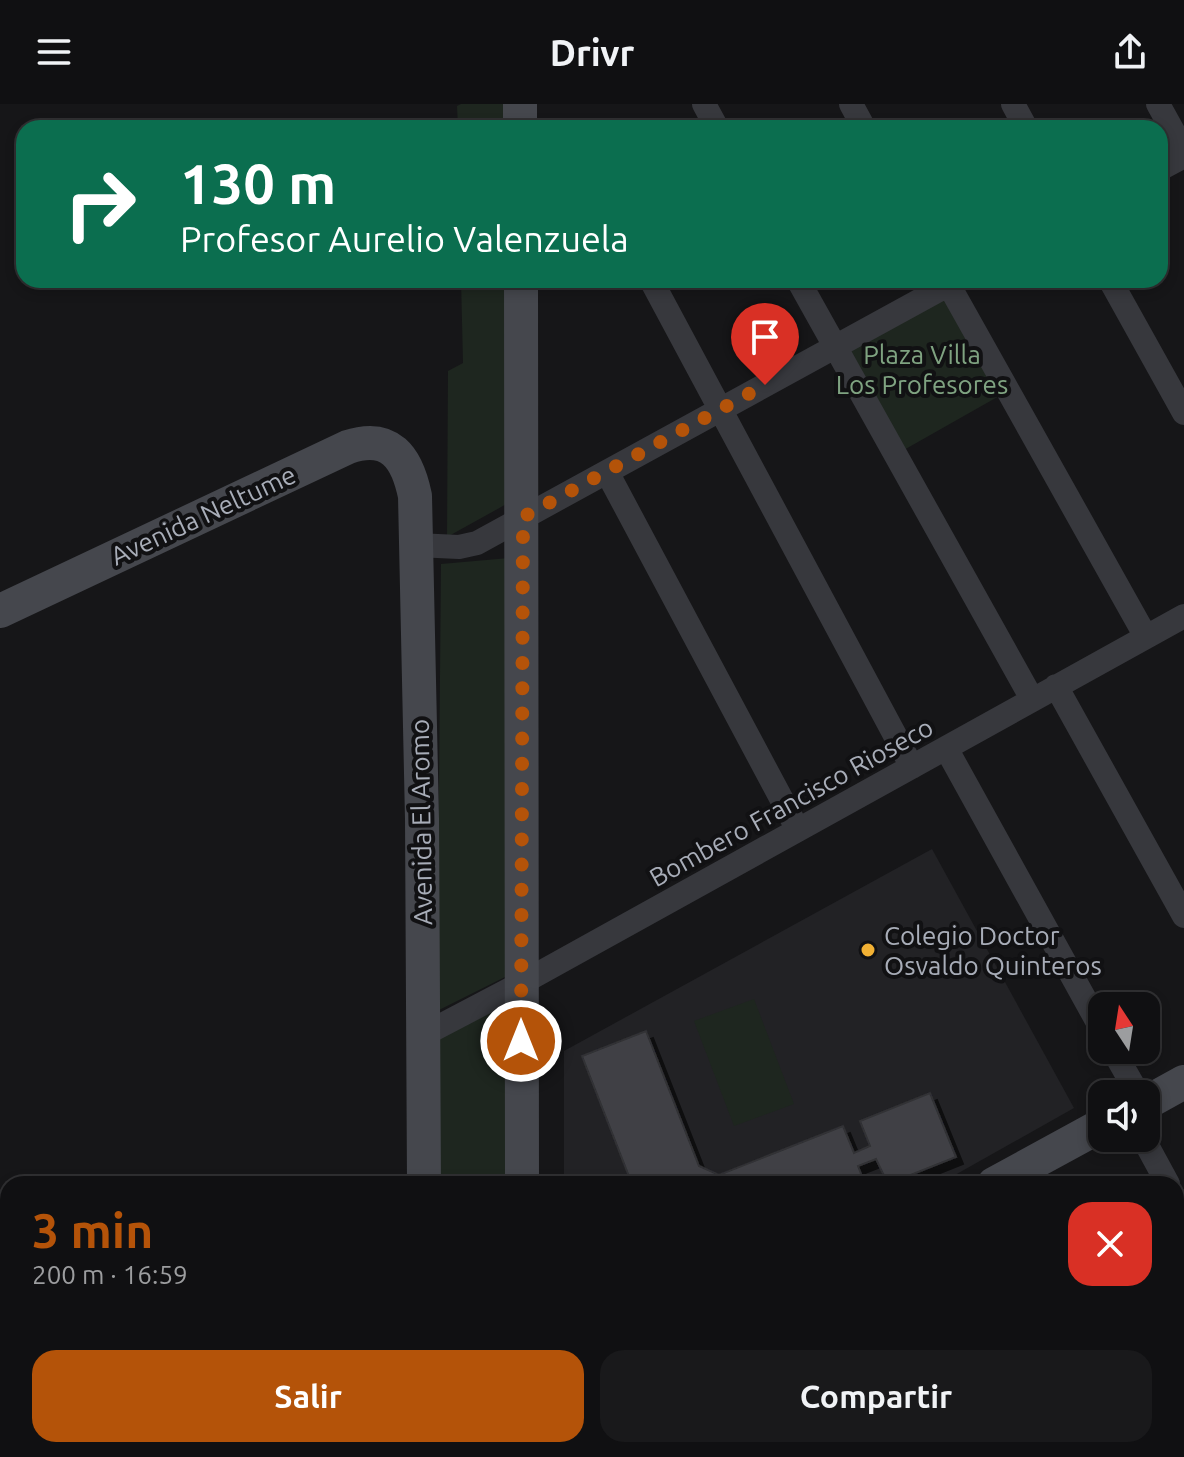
<!DOCTYPE html>
<html lang="es">
<meta charset="utf-8">
<style>
body{margin:0;font-family:Ubuntu,sans-serif;background:#19191b;color:#f1f3f6;height:100vh;display:flex;flex-direction:column;font-size:30px;white-space:nowrap}
*{box-sizing:border-box;margin:0}
p{font-size:26px;color:#9c9d9f}
.icon{flex:none;width:44px;height:44px;fill:none;stroke:currentColor;stroke-width:2;stroke-linecap:round;stroke-linejoin:round}
.map{position:relative;flex:1;overflow:hidden}
.panel{position:absolute;left:0px;top:1072px;width:1184px;height:282px;display:flex;flex-direction:column;background:#101012;border-radius:24px 24px 0 0;box-shadow:0 4px 12px #0003,0 0 0 2px #303032}
.panel>*{flex:none}
.banner{position:absolute;left:16px;top:16px;width:1152px;height:168px;border-radius:24px;box-shadow:0 4px 12px #0003,0 0 0 2px #303032;background:#0b6e4f;color:#fff;overflow:hidden}
.needle{width:52px;rotate:348deg}
.buttons{position:absolute;left:1088px;top:888px;display:grid;gap:16px}
.buttons a{display:grid;place-items:center;width:72px;height:72px;border-radius:16px;background:#101012;box-shadow:0 4px 12px #0003,0 0 0 2px #303032;font-size:40px}
.pin{position:absolute;display:grid;place-items:center;width:68px;height:68px;color:#fff;margin:-82px -34px;border-radius:50% 50% 50% 0;rotate:-45deg;box-shadow:0 0 8px #0007}
.pin .icon{rotate:45deg}
.me{position:absolute;width:88px;margin:-44px;rotate:0deg;stroke-linejoin:round;filter:drop-shadow(0 0 6px #0008)}
.turn{display:flex;align-items:center;gap:28px;height:168px;padding:0 32px;font-size:36px}
.turn .icon{width:104px;height:104px;stroke-width:2.5}
.turn b{display:block;font-size:56px;line-height:68px}
.round{display:grid;place-items:center;flex:none;width:84px;height:84px;border-radius:24px;background:#19191b}
.head{display:flex;align-items:center;justify-content:space-between;height:136px;padding:0 32px}
h1{font-size:48px;font-weight:600;line-height:60px;color:#b45309}
.action{display:flex;gap:16px;margin-top:auto;padding:16px 32px}
.action a{flex:1;height:92px;border-radius:24px;background:#b45309;color:#fff;font-size:32px;font-weight:600;line-height:92px;text-align:center}
.action a+a{background:#19191b;color:#f1f3f6}
header{display:flex;justify-content:space-between;align-items:center;height:104px;padding:0 32px;background:#101012;font-size:36px;font-weight:600}
.map>svg:first-child{display:block}
.built{fill:#222225}
.green{fill:#1e261f}
.building{fill:#404145;stroke:#303034;stroke-width:2;filter:url(#shadow)}
.lines{fill:none;stroke-linecap:round;stroke-linejoin:round}
.street{stroke:#37383d;stroke-width:24}
.secondary{stroke:#45474d;stroke-width:34}
.route{stroke:#b45309;stroke-width:14;stroke-dasharray:0 25.2}
.poi-dot{fill:#f2b134;stroke:#111113;stroke-width:3}
.labels{text-anchor:middle;dominant-baseline:central;stroke-width:8;stroke-linejoin:round;paint-order:stroke}
.park-label{font-size:26px;fill:#7fa381;stroke:#111113}
.street-label{font-size:26px;fill:#a8adb8;stroke:#111113}
.poi-label{font-size:26px;fill:#a8adb8;stroke:#111113;text-anchor:start}
</style>
<header><svg class="icon" aria-label="menu" viewBox="0 0 24 24"><path d="M4 6h16M4 12h16M4 18h16"/></svg>Drivr<svg class="icon" aria-label="share" viewBox="0 0 24 24"><path d="M12 15V3M7 8l5-5 5 5M5 13v7h14v-7"/></svg></header>
<div class="map">
<svg width="1184" height="1353" viewBox="0 0 1184 1353">
<defs>
<filter id="shadow"><feDropShadow dx="7" dy="7" stdDeviation="0" flood-color="#0009"/></filter>
</defs>
<rect width="100%" height="100%" fill="#161618"/>
<path class="built" d="M932,745L1074,1004L939,1080H564V947Z"/>
<path class="green" d="M461,0H508L509,24H458L457,2Z
M461,176H510L512,397L447,433L448,267L463,259Z
M948,181L1008,287L895,351L834,243Z
M509,454L507,872L437,907L441,460Z
M520,880L522,1080H424L425,930Z
M754,895L794,1000L734,1022L694,917Z"/>
<path class="building" d="M646,927L699,1062L719,1071L843,1022L854,1049L870,1042L860,1017L930,989L956,1053L888,1080L876,1055L858,1062L865,1080H632L582,952Z"/>
<g class="lines">
<path class="street" d="M704,0L717,24
M851,0L864,24
M1013,0L1026,24
M1158,0L1184,47
M1160,65L1184,52
M651,176L912,663
M798,176L1032,595
M946,176L1146,533
M1110,176L1184,309
M607,368L798,726
M416,441L459,443L477,439L957,176
M1056,582L1184,812
M946,644L1102,926
M425,930L520,880L1184,512
M1113,946L1138,990
M1143,1034L1168,1080
M1176,1095L1184,1110
M663,1346L664,1353
M1163,1346L1167,1353
M794,1353L807,1346
M1074,1353L1087,1346"/>
<path class="secondary" d="M520,0V24
M521,176L522,1080
M0,507L348,343C390,329 407,353 415,392L422,715L424,1080
M1146,999L1184,978
M994,1080L1102,1021
M424,1346L428,1353
M489,1353L502,1346"/>
</g>
<g class="lines">
<path class="route" d="M521,937L523,413L765,281"/>
</g>
<circle class="poi-dot" cx="868" cy="846" r="8"/>
<g class="labels">
<g class="park-label">
<text x="922" y="250">Plaza Villa<tspan x="922" dy="30">Los Profesores</tspan></text>
</g>
<g class="street-label">
<text transform="translate(203 411) rotate(-25)">Avenida Neltume</text>
<text transform="translate(791 698) rotate(-29)">Bombero Francisco Rioseco</text>
<text transform="translate(421 718) rotate(-91)">Avenida El Aromo</text>
</g>
<g class="poi-label">
<text x="884" y="831">Colegio Doctor<tspan x="884" dy="30">Osvaldo Quinteros</tspan></text>
</g>
</g>
</svg>
<div class="buttons">
<a><svg class="needle" viewBox="-14 -14 28 28"><path d="M0-13l5 13h-10z" fill="#e53935"/><path d="M0 13l5-13h-10z" fill="#9c9d9f"/></svg></a>
<a><svg class="icon" aria-label="sound" viewBox="0 0 24 24"><path d="M4 9h4l5-4v14l-5-4H4zM17 9q2 3 0 6"/></svg></a>
</div>
<div class="pin" style="left:765px;top:281px;background:#d93025"><svg class="icon" aria-label="arrive" viewBox="0 0 24 24"><path d="M6 21V4h12l-3 4 3 4H6"/></svg></div>
<svg class="me" style="left:521px;top:937px" viewBox="-20 -20 40 40"><circle r="17" fill="#b45309" stroke="#fff" stroke-width="3"/><path d="M0-11L8 9 0 5-8 9z" fill="#fff"/></svg>
<div class="banner">
<div class="turn"><svg class="icon" aria-label="right" viewBox="0 0 24 24"><path d="M7 20v-9h11M14 6l5 5-5 5"/></svg><div><b>130 m</b>Profesor Aurelio Valenzuela</div></div>
</div>
<section class="panel">
<div class="head"><div><h1>3 min</h1><p>200 m · 16:59</p></div><a class="round" style="background:#d93025;color:#fff"><svg class="icon" aria-label="close" viewBox="0 0 24 24"><path d="M6 6l12 12M18 6L6 18"/></svg></a></div>
<div class="action"><a>Salir</a><a>Compartir</a></div>
</section>
</div>
